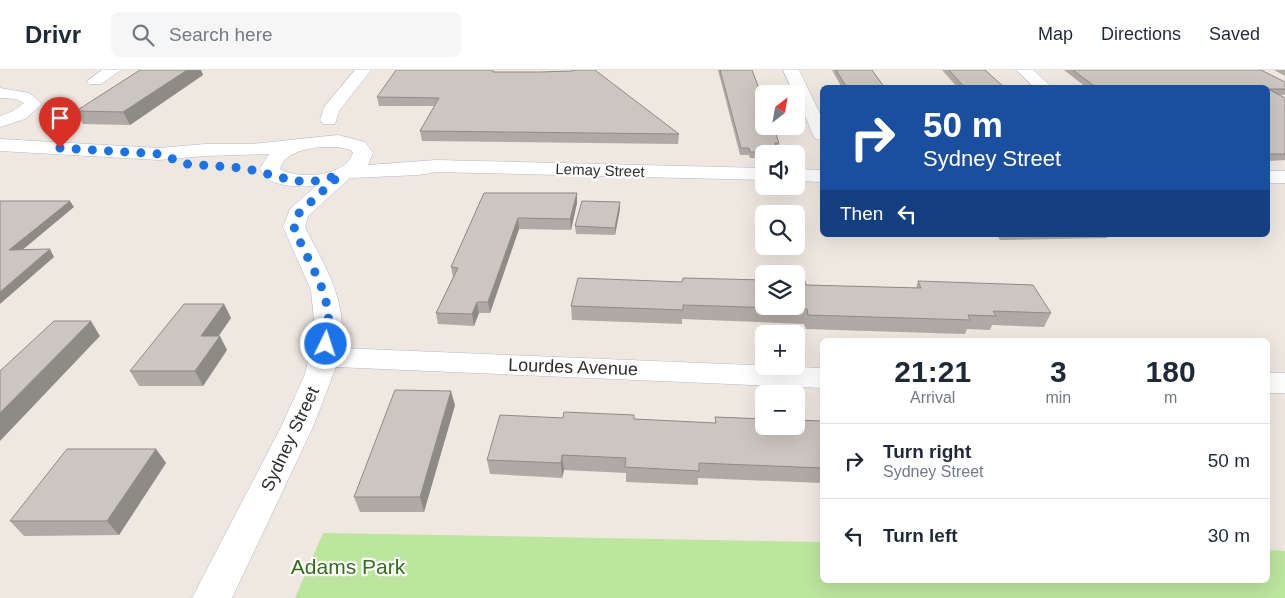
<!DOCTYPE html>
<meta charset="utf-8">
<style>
body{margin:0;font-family:Arial,sans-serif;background:#f6f6f7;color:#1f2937;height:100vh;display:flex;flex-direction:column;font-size:19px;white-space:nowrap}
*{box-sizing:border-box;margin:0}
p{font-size:16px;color:#747a83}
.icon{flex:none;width:28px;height:28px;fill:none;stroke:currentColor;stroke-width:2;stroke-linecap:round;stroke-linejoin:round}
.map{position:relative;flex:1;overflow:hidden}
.sheet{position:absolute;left:820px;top:268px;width:450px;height:245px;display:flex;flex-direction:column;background:#fff;border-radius:8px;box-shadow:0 5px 20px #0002}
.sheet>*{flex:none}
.banner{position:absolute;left:820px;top:15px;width:450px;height:152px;border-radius:8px;box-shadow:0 5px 20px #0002;background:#1a4fa0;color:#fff;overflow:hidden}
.needle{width:32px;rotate:31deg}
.controls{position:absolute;left:755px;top:15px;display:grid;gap:10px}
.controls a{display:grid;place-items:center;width:50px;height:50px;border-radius:8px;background:#fff;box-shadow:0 5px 20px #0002;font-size:25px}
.pin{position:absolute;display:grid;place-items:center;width:42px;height:42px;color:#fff;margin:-51px -21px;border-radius:50% 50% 50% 0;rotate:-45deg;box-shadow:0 0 5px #0007}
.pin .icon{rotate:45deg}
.me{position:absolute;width:55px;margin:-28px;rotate:4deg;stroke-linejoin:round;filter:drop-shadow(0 0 4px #0008)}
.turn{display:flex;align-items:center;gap:18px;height:105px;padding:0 20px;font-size:22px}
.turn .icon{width:65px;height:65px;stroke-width:2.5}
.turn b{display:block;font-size:35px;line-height:42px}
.then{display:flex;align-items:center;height:48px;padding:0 20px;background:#0003;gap:10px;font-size:19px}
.eta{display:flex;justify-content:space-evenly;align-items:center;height:85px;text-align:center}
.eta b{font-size:30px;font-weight:600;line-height:35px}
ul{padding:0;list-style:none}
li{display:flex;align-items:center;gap:15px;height:75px;padding:0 20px;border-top:1px solid #e0e1e3}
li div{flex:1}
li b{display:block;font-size:19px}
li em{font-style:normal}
header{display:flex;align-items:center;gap:30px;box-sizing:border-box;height:70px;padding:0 25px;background:#fff;border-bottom:1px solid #e0e1e3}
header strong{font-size:24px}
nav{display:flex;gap:28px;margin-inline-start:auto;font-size:18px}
.search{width:350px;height:45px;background:#f6f6f7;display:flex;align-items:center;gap:12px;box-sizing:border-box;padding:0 18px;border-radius:8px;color:#747a83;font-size:19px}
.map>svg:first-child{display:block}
.green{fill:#bce59e}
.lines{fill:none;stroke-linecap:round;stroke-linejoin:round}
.minor-casing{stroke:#b4b8c1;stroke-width:1}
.minor{fill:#fff;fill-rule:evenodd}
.wall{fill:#afaaa4}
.shaded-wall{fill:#8e8b86}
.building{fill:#cbc6bf;stroke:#8e8b86}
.route{stroke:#1a73e8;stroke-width:9;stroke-dasharray:0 16.2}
.labels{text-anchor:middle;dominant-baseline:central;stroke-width:4.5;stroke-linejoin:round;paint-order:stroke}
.far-street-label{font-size:15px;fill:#2e2e2e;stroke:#fff}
.street-label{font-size:18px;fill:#2e2e2e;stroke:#fff}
.near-park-label{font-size:21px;fill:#336e1b;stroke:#fff}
</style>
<header>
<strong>Drivr</strong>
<div class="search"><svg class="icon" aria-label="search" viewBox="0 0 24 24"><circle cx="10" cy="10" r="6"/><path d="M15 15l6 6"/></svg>Search here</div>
<nav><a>Map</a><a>Directions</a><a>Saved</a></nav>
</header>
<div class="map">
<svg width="1285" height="528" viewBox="0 0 1285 528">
<rect width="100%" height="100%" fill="#efe8e1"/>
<path class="green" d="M323,463L822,472V510H1268V480L1285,481V528H295Z"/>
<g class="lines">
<defs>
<path id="minor" d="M102,0H121L101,14H89L87,11Z
M355,0H371L339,41L335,54H323L320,50L324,37Z
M783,0H799L822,48V70L816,69L813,65L796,24H794Z
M1016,0H1033L1053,18H1035Z
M0,18L29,23L42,34L25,49L0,57V46L13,41L24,33L16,29L0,28Z
M338,65L365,72L373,83L368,95L436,90L764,98V110L436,102L419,105L350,108L308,146L305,157C325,197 349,232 340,278L822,298V318L336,297L313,357L232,528H192L281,357L305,304L315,262L311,220L283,157L290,139L316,116C300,117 265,118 260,98L269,84L205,86L159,90L0,81V69L159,78L205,74H251ZM320,77H338L351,80L353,83C345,107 299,110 280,99C284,83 305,79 320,77Z
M796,99L822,100V112L796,111Z
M1268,101H1285V113H1268Z
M1268,303H1285V323H1268Z"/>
</defs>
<use href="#minor" class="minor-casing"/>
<use href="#minor" class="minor"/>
</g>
<path class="wall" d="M718,0H752L779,73L778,84H764V88H750L749,85H740Z
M832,0H872L885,18H842Z
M942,0H985L1005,18H958Z
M1064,0H1261L1285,12V25H1279L1285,28V90L1268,91V18H1087Z
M1274,0H1285V6Z
M493,2H540L679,64L678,74L422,71L420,61L434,36H379L377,27Z
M203,5L130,55L83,54L76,41Z
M484,123H577V133L571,160L519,159L490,243H479L474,256L438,254L436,243L453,207L451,197Z
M620,139L615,165L576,164L575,156Z
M997,165H1108L1107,168L1000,170Z
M918,211L1051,243L1044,257L992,255L990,260L967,259L965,264L806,259L804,254L682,249V254L572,250L571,236L682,212L916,218Z
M224,234L231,248L219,266L227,280L203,316H139L130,301Z
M455,335L424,442H360L354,427Z
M715,347L822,351V413L698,408V415L626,412V403L564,400L562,408L490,404L487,390L563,348L634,349L715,353Z
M156,379L166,393L119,465L24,466L10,451Z"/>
<path class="shaded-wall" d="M187,0H201L203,5L130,55L123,42Z
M577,123V133L571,160L570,149Z
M70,131L74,137L14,187L9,180Z
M620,132V139L615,165V158Z
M518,148L519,159L490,243L488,232Z
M50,179L54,187L0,234V222Z
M477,232L479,243L474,256L472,244Z
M224,234L231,248L208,280L201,266Z
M91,251L100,266L0,371V343Z
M220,266L227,280L203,316L195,301Z
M451,321L455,335L424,442L420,427Z
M156,379L166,393L119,465L107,451Z
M562,385L564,400L562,408L561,393Z"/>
<path class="building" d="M140,0H187L123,42L76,41Z
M396,0H493V2H540L572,1L575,0H595L679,64L420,61L439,28L377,27Z
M720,0H752L764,32V56H773L779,73H775L778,82H750L749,78H741Z
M836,0H872L885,18H847Z
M949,0H985L1005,18H965Z
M1073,0H1261L1285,12V19H1268L1285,28V84H1268V18H1097Z
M484,123H577L570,149L518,148L488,232H477L472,244L436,243L458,198L451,197Z
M0,131H70L9,180L50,179L0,222Z
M582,131L620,132L615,158L575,156Z
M578,208L682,212L683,208L764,210V236H796V211H805L806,215L921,218L918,211L1033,215L1051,243L993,241L996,246L968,245L970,250L808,245L807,239L683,235V240L571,236Z
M184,234H224L201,266H220L195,301H130Z
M54,251H91L0,343V301Z
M395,320L451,321L420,427H354Z
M564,342L634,345V349L716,353L715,347L764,349V356H796V350L822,351V398L699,393V401L625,397L626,388L562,385L561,393L487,390L500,345L563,348Z
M67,379H156L107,451H10Z"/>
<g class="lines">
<path class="route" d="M60,78L160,84L186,94L244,98L295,111H315L340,105L298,144L294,157C309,198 337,226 326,274"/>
</g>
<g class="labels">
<g class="far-street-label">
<text transform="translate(600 100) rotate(2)">Lemay Street</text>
</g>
<g class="street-label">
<text transform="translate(573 297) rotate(2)">Lourdes Avenue</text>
<text transform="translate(290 369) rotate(-65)">Sydney Street</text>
</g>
<g class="near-park-label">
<text x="348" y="496">Adams Park</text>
</g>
</g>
</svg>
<div class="controls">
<a><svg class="needle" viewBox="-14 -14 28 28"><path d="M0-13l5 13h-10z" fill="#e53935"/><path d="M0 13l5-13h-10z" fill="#747a83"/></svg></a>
<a><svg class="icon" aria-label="sound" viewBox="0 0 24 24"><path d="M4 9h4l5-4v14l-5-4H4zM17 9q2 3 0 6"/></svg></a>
<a><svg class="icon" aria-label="search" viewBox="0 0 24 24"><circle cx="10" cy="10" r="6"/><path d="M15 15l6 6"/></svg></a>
<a><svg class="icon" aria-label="layers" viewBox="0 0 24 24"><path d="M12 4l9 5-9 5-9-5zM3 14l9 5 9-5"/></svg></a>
<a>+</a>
<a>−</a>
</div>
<div class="pin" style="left:60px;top:78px;background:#d93025"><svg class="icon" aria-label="arrive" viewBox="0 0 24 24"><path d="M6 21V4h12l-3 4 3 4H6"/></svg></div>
<svg class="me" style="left:326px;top:274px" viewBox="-20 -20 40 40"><circle r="17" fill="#1a73e8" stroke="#fff" stroke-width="3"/><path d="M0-11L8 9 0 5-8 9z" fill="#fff"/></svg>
<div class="banner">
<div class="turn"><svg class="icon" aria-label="right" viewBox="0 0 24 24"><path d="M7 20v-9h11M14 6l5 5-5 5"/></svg><div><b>50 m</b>Sydney Street</div></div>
<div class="then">Then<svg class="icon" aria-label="left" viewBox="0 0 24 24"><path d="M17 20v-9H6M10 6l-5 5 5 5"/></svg></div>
</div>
<section class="sheet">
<div class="eta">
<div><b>21:21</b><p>Arrival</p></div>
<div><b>3</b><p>min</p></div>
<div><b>180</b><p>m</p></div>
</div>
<ul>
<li><svg class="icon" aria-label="right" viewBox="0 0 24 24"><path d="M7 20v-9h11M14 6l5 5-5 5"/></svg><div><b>Turn right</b><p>Sydney Street</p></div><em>50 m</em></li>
<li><svg class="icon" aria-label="left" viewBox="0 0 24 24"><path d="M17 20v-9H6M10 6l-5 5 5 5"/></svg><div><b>Turn left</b></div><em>30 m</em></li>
</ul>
</section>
</div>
